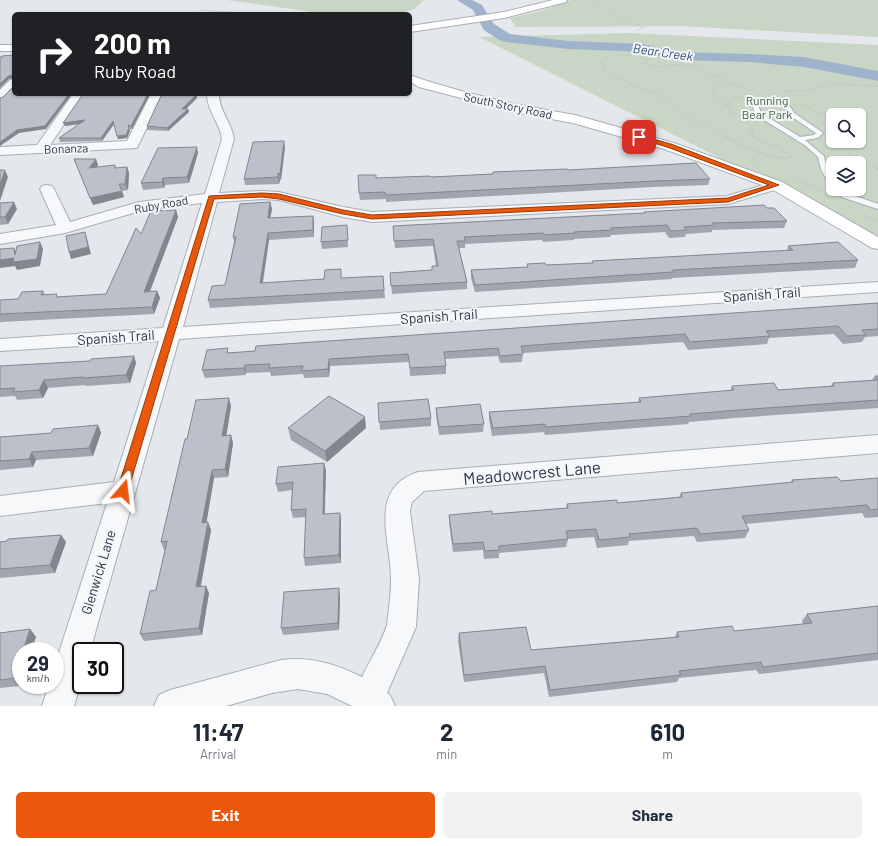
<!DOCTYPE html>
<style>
body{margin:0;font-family:Barlow,sans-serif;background:#f2f2f3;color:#1f2937;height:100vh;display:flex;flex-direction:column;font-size:15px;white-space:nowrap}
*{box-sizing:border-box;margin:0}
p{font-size:13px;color:#747a83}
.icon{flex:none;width:22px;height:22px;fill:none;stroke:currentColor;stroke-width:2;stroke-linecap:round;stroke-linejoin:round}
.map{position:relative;height:706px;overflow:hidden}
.sheet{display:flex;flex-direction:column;background:#fff;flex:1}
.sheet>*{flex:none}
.top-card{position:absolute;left:12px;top:12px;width:400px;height:84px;border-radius:6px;box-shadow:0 1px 3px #0004;background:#202124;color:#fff;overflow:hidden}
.buttons{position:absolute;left:826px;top:108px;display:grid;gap:8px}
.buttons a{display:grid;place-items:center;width:40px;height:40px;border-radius:6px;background:#fff;box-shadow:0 1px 3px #0004;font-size:20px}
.speed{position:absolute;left:12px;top:642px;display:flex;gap:8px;font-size:20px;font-weight:700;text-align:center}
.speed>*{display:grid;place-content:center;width:52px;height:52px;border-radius:50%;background:#fff;box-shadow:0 1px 3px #0004;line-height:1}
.speed small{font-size:10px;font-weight:400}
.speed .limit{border:2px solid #111;border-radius:6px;background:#fff;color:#111}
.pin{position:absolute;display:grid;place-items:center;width:34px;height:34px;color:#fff;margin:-17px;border-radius:8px;box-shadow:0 2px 6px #0006}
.me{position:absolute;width:44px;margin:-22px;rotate:17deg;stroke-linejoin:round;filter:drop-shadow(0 0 3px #0008)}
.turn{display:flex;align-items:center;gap:14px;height:84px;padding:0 16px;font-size:18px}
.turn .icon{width:52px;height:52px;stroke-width:2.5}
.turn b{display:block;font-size:28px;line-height:34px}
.eta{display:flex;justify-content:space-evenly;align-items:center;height:68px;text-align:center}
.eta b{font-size:24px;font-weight:700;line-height:28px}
.cta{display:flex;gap:8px;margin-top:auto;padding:8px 16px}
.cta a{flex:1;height:46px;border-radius:6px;background:#ea580c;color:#fff;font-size:16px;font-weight:700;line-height:46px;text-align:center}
.cta a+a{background:#f2f2f3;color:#1f2937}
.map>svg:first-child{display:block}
.green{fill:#c9d6c5;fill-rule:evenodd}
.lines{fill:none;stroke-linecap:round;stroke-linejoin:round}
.river{fill:#9fb4cc;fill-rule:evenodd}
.service-casing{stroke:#a9aeb7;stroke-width:2}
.minor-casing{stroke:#a9aeb7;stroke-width:2}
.secondary-casing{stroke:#a9aeb7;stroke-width:2}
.path-far2{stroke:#c2c5cb;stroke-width:1;stroke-dasharray:1.5 1.5;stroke-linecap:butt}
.path-far1{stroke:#c2c5cb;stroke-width:1.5;stroke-dasharray:1.5 1.5;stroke-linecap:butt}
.path{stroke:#c2c5cb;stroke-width:2;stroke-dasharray:2 2;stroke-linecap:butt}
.service{fill:#f7f8fa;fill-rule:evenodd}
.minor{fill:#f7f8fa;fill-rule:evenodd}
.secondary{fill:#fff;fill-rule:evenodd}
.wall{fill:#a1a5ae}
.shaded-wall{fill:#83868d}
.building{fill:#bbc0ca;stroke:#83868d}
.route{fill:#ea580c;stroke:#983908}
.labels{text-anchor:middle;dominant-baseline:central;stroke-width:4;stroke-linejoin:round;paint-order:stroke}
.far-park-label{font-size:12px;fill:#3f6138;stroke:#f4f6f9}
.far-street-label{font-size:12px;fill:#2b3445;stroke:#f4f6f9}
.far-water-label{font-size:13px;font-style:italic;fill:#34527a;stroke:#f4f6f9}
.street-label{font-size:14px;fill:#2b3445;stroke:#f4f6f9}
.near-street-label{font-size:17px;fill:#2b3445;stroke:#f4f6f9}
</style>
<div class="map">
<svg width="878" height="706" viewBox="0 0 878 706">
<rect width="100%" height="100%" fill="#e4e7ec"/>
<path class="green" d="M227,0H424L414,9L397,14H327Z
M571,0H878V37L681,26L516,27L510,18L541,11Z
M629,33L878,45V240L830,213L479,37ZM833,115H859V141H833ZM833,163H859V189H833Z"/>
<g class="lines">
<path class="river" d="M457,0H472L482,5L494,24L510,34L568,41L643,44L678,52L749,54L804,57L878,71V81L804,67L749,62L678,60L643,52L568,49L506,42L501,41L484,30L473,10Z"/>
<defs>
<path id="service" d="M758,99H774L785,102L791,108L794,113L822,132L823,133L818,138L805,140L824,156L827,169L833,178V186H830L821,169L818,157L806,146L756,115L752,105ZM760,103L780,104L786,109L789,115L816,133L814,135L800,137L761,113L758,105Z
M834,189H842L847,193L878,204V209L841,197Z"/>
<path id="minor" d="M14,79V88L4,99L0,100V90L10,80Z
M73,94H85L50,145L127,141L151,94H163L137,148L0,155V147L37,145Z
M207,94H219C219,111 232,123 234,139L219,193L262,191L279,192L343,207L372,212L727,196L776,181L781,182L783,185L781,188L728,204L372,222L343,217L279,200L262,199L217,202L183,327L878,282V292L179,339L90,651H81V682L74,706H42L49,685H55V665L107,503L0,516V496L114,482L159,341L0,351V339L163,328L202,203L140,211L65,233L0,244V234L56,225L40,189L42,186L47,185L52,186L54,189L70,222L139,202L205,194L222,139C220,123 207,111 207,94Z
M878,435V453L424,491L412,502L410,511L419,579L416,627L387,693L390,695L395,706H352L327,694L298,689L272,693L226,706H154L159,695L170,690L281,660C310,656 336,664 362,677C368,664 385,636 387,624C389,610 391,593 391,579C391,540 367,489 418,472Z"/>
<path id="secondary" d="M553,0H567L566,2L504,18L410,32V26L504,12Z
M0,45H14V51H0Z
M410,75L427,81L468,93L519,105L575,115L674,143L782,182L878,237V249L872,248L770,188L664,149L573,123L519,113L419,87L410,82Z"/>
</defs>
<use href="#service" class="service-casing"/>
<use href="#minor" class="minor-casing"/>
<use href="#secondary" class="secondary-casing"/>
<path class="path-far2" d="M588,0L621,19L645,27
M196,13L208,14
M178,14L191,13
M189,14L201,10L260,14
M638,30L649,25
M602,61C614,51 635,56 649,59L647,61"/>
<path class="path-far1" d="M603,60L600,63L607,68L604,70L605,72L628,81L630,84L657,94L680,114L729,138
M648,60L645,63C659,71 673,62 687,65C712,70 731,87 756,91
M730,84L715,85L712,93L729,108L732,113L742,117L753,129L751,135L756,138
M781,91H805L837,84L878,86
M798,102L826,117L833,123
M725,105L732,102L736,97L750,95"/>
<path class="path" d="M727,137C749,149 767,159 793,158L778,147L753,137
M845,141L849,153L857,159L878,169
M755,163L752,160L757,154
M795,178L828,195
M864,215L878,222"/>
<use href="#service" class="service"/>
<use href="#minor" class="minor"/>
<use href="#secondary" class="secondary"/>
</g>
<path class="wall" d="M83,94H150L132,129H130V131L127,138L118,139L114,124L102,141L60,142L59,138L79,124L65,126Z
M162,94H192V95H196L197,98L185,109H188L189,112L168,131L147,130V126Z
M285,147L281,180H280L279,184L245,185L244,179Z
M198,153L189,183L165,185L164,188L143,190L141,183Z
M74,159H96L98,165L97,167L115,165L116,168L127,167L129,173L128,190L122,191L124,197L93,205Z
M568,170L710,179L708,185L653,187L386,202V199L360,200L359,193L376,178L431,177L493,174V172Z
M270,202L272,209L270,218L313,216L314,222V237L269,240L263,283L383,276L385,298L210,308L208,300L225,285L234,242L233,237Z
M0,203L17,209L8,224L0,225Z
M767,208L787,221L784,228L712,230V232L686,234L685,237L669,238L665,232L611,235L610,237L574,239V240L543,242L542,240L465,244V248H459L467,282V289L392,294L390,273L432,270V266H436L433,246L395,248L393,226L644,213V212Z
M176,210L178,217L150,291H157L160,298L154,314L1,322L0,323V300L18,299L43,291L45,295L58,297L106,294L141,234Z
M347,225L348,247L322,249L321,242Z
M788,246L858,260L855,268L672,278V279L475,292L471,278V270L527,267V264L546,265L592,263V261L787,251Z
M878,303V336L865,337L862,342L843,344L834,334L769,338L767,344L688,350L683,342L523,353L522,362L500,363L498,356L445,359L446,366V374L410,376L409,362L330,366L329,377L304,378L303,374L271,376L270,372L246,373V375L205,378L202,370L229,353Z
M134,356L136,363L130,383L86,386L85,385L48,388L43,398L17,400L15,396L0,397V366L90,361Z
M875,376H878V408L735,418L689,422L688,424L545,435L544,432L492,436L489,420V412L638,403L639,398L730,391L732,386L778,390L831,386L833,383L872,380Z
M378,403L431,418V426L380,430Z
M231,406L226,436L231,435L233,443L228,477L214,478L206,523L211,530L201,586L209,593L202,635L144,641L140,634L156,590L166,549L164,550L161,542L187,439Z
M436,408L484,424L483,432L439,435L436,415Z
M98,425L101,433L93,456L36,460L33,467L0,470V437L51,433Z
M288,428H366L327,462L291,440Z
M324,463L326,471L325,514L340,513L341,521V563L305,566L304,558L306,517L293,518L291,510L292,490L278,492L276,484Z
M878,478V517L865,518L862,513L746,524L749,530L745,538L697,542L694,536L629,541L628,545L597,548L594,537L568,539L566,547L499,553V558L484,559L483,550L453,552L449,523V515L492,514L566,508L567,504L617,503L679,497L681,493L791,483L792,480L841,481Z
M61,535L66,542L55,573L0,578V542Z
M340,596L339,630L283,635L281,628Z
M878,606V660L759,674L756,670L679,678L677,682L549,697L544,673L464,682L458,641L459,633L531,650L675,637L677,632L734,631L803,624L802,621L807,614Z
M30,629L36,637L31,651H21V683L20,686L0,688V633Z"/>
<path class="shaded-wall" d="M14,75V78L9,79L0,88V84L8,76Z
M69,94H72L46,129L19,133L0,146V142Z
M148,94H150L132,129L131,126Z
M196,95L197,98L183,112L182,109Z
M188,109L189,112L168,131L167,128Z
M85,120L86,123L65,126L63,123Z
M113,121L114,124L102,141L101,138Z
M129,128L130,131L127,138L118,139L117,136Z
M284,141L285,147L281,180L280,174Z
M197,147L198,153L189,183L187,177Z
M96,159L98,165L91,175L89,168Z
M127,167L129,173L128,190L125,184Z
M5,170L8,177L0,201V185Z
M278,173L280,180L279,184L278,177Z
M163,178L165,185L164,188L162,182Z
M122,191L124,197L93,205L90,198Z
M14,202L17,209L8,224L5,217Z
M270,202L272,209L269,225L268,218Z
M176,210L178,217L147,299L144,292Z
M313,216L314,222V237L313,230Z
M85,232L87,239L91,254L71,259L69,252Z
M268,233L269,240L261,291L260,283Z
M40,242L43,249L40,266L17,270L15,266L0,268V260L15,255L14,248L18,255Z
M157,291L160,298L154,314L152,307Z
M134,356L136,363L130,383L126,375Z
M329,359L330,366L329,377L328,369Z
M245,365L246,373V375L244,368Z
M44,380L48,388L43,398L39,390Z
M229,398L231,406L225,444L222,436Z
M365,417L366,428L327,462L325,451Z
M98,425L101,433L93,456L89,448Z
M231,435L233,443L228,477L225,469Z
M32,452L36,460L33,467L29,459Z
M324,463L326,471L324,522L323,514Z
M212,470L214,478L205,531L202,523Z
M340,513L341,521V563L339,555Z
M208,522L211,530L199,594L196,587Z
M61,535L66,542L55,573L50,565Z
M206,586L209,593L202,635L199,628Z
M339,588L340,596L339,630L338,623Z
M30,629L36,637L31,651H23Z
M21,657V683L20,686L14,678Z"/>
<path class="building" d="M14,55V94H69L45,126L17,130L0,142V98L3,97L14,86V75L8,76L0,84V57H2V56Z
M83,94H148L131,126L128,125L129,128L126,135L117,136L113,121L101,138H59L85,120L63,123Z
M162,94H189L188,95H196L182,109H188L167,128L147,126Z
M284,141L280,174L278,173V177L244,179L253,142Z
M197,147L187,177L163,178L162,182L141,183L158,148Z
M74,159H96L89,168L115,165V168L127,167L125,184H119L122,191L90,198Z
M696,163L710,179L655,181L386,195L385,192L359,193L358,175H376V178L430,176L431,177L493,174V172L567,169L568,170Z
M0,170H5L0,185Z
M14,202L5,217H0V203Z
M270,202L268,218L313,216V230L268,233L260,283L324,279L325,270L341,269V278L383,276L384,290L208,300L212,286L225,285L236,237H233L240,204Z
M764,205L767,208H774L787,221L712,223L714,225L684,227L686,230L671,231L667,225L611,228L612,230L574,232L575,233L544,235L543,233L464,237L465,241H457L467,282L391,286L390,273L432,270V266H438L433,239L394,241L393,226L645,213L644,212Z
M176,210L144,292L157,291L152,307L0,314V300L18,299L22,292L43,291L41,295L57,294L56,297L106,294L136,228L141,234L151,211Z
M347,225L348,240L321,242L322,227Z
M85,232L88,247L69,252L66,236Z
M40,242L37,259L13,262L14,258L0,260V249L14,248L15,255L17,246Z
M838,242L858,260L673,270V272L475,285L471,270L528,267L527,264L545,263L546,265L593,263L592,261L793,250L788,246Z
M878,303V329L862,330L866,335L847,336L838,326L766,331L770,336L690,342L685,334L521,346L523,354L500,356L498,348L444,352L446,366L410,368L408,354L329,359L328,369L302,371L303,366L269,368L270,364L245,365L244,368L202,370L207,350L228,348L227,353L255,351L256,346Z
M134,356L126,375L82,378L83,377L44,380L39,390L13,392L15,388L0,389V366L90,361L91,359Z
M875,376H878V380Z
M878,380V400L738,410L690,414L691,416L546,427L545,424L493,428L489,412L641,402L639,398L734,390L732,386L774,383L778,390L834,386L833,383Z
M329,396L365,417L325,451L288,428Z
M229,398L222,436L231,435L225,469L212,470L202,523L208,522L196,587L206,586L199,628L140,634L150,591L156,590L167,541L161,542L185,439H187L196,400Z
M428,399L431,418L379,422L378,403Z
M480,404L484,424L439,427L436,408Z
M98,425L89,448L32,452L29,459L0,461V437L51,433L53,429Z
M324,463L323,514L340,513L339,555L304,558L306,509L291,510L293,482L276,484L278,467Z
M837,477L841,481L878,478V509L870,510L867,505L742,516L749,530L700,534L697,528L629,534L630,537L599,540L596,529L566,531L568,539L499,546V550L485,551L483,542L453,544L449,515L492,511V514L568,508L567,504L617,500V503L682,497L681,493L793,482L792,480Z
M61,535L50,565L0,569V542L7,541L8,539Z
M339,588L338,623L281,628L284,592Z
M878,606V653L763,667L761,662L679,671L681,675L550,690L545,666L464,675L459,633L526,627L531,650L679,637L677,632L732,626L734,631L812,623L807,614Z
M30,629L23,651H21V657L14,678L0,680V633Z"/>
<path class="route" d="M639,135L671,144L779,185L728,202L372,219L343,214L279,199L262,197L214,199L128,491L127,495L123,496L119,495L117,491L209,196L262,193L279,194L343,210L372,215L728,198L769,185L667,147L637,138V136Z"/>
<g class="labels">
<g class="far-park-label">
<text x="767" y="100">Running<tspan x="767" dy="14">Bear Park</tspan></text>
</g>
<g class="far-street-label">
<text transform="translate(508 105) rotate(12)">South Story Road</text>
<text transform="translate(66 148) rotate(-2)">Bonanza</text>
<text transform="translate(161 204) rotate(-10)">Ruby Road</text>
</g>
<g class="far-water-label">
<text transform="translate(663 52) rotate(8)">Bear Creek</text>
</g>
<g class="street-label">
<text transform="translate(762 294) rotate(-4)">Spanish Trail</text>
<text transform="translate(439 316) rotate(-4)">Spanish Trail</text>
<text transform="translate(116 337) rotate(-4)">Spanish Trail</text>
<text transform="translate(98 572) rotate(-73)">Glenwick Lane</text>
</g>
<g class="near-street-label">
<text transform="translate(532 472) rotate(-5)">Meadowcrest Lane</text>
</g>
</g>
</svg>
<div class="buttons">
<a><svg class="icon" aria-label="search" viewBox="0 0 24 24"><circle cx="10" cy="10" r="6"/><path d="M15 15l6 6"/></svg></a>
<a><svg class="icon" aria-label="layers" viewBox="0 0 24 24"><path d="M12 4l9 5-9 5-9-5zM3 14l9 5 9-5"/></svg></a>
</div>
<div class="speed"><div>29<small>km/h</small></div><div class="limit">30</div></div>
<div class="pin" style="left:639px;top:137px;background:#d93025"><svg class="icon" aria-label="arrive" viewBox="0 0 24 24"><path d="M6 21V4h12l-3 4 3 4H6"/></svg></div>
<svg class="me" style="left:123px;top:491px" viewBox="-20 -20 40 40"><path d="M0-17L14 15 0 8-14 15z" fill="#ea580c" stroke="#fff" stroke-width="4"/></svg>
<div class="top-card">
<div class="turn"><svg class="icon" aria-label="right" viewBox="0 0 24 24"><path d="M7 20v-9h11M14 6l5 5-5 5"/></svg><div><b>200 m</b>Ruby Road</div></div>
</div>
</div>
<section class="sheet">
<div class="eta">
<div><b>11:47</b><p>Arrival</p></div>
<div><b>2</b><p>min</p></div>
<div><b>610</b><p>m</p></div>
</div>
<div class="cta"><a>Exit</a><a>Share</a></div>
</section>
